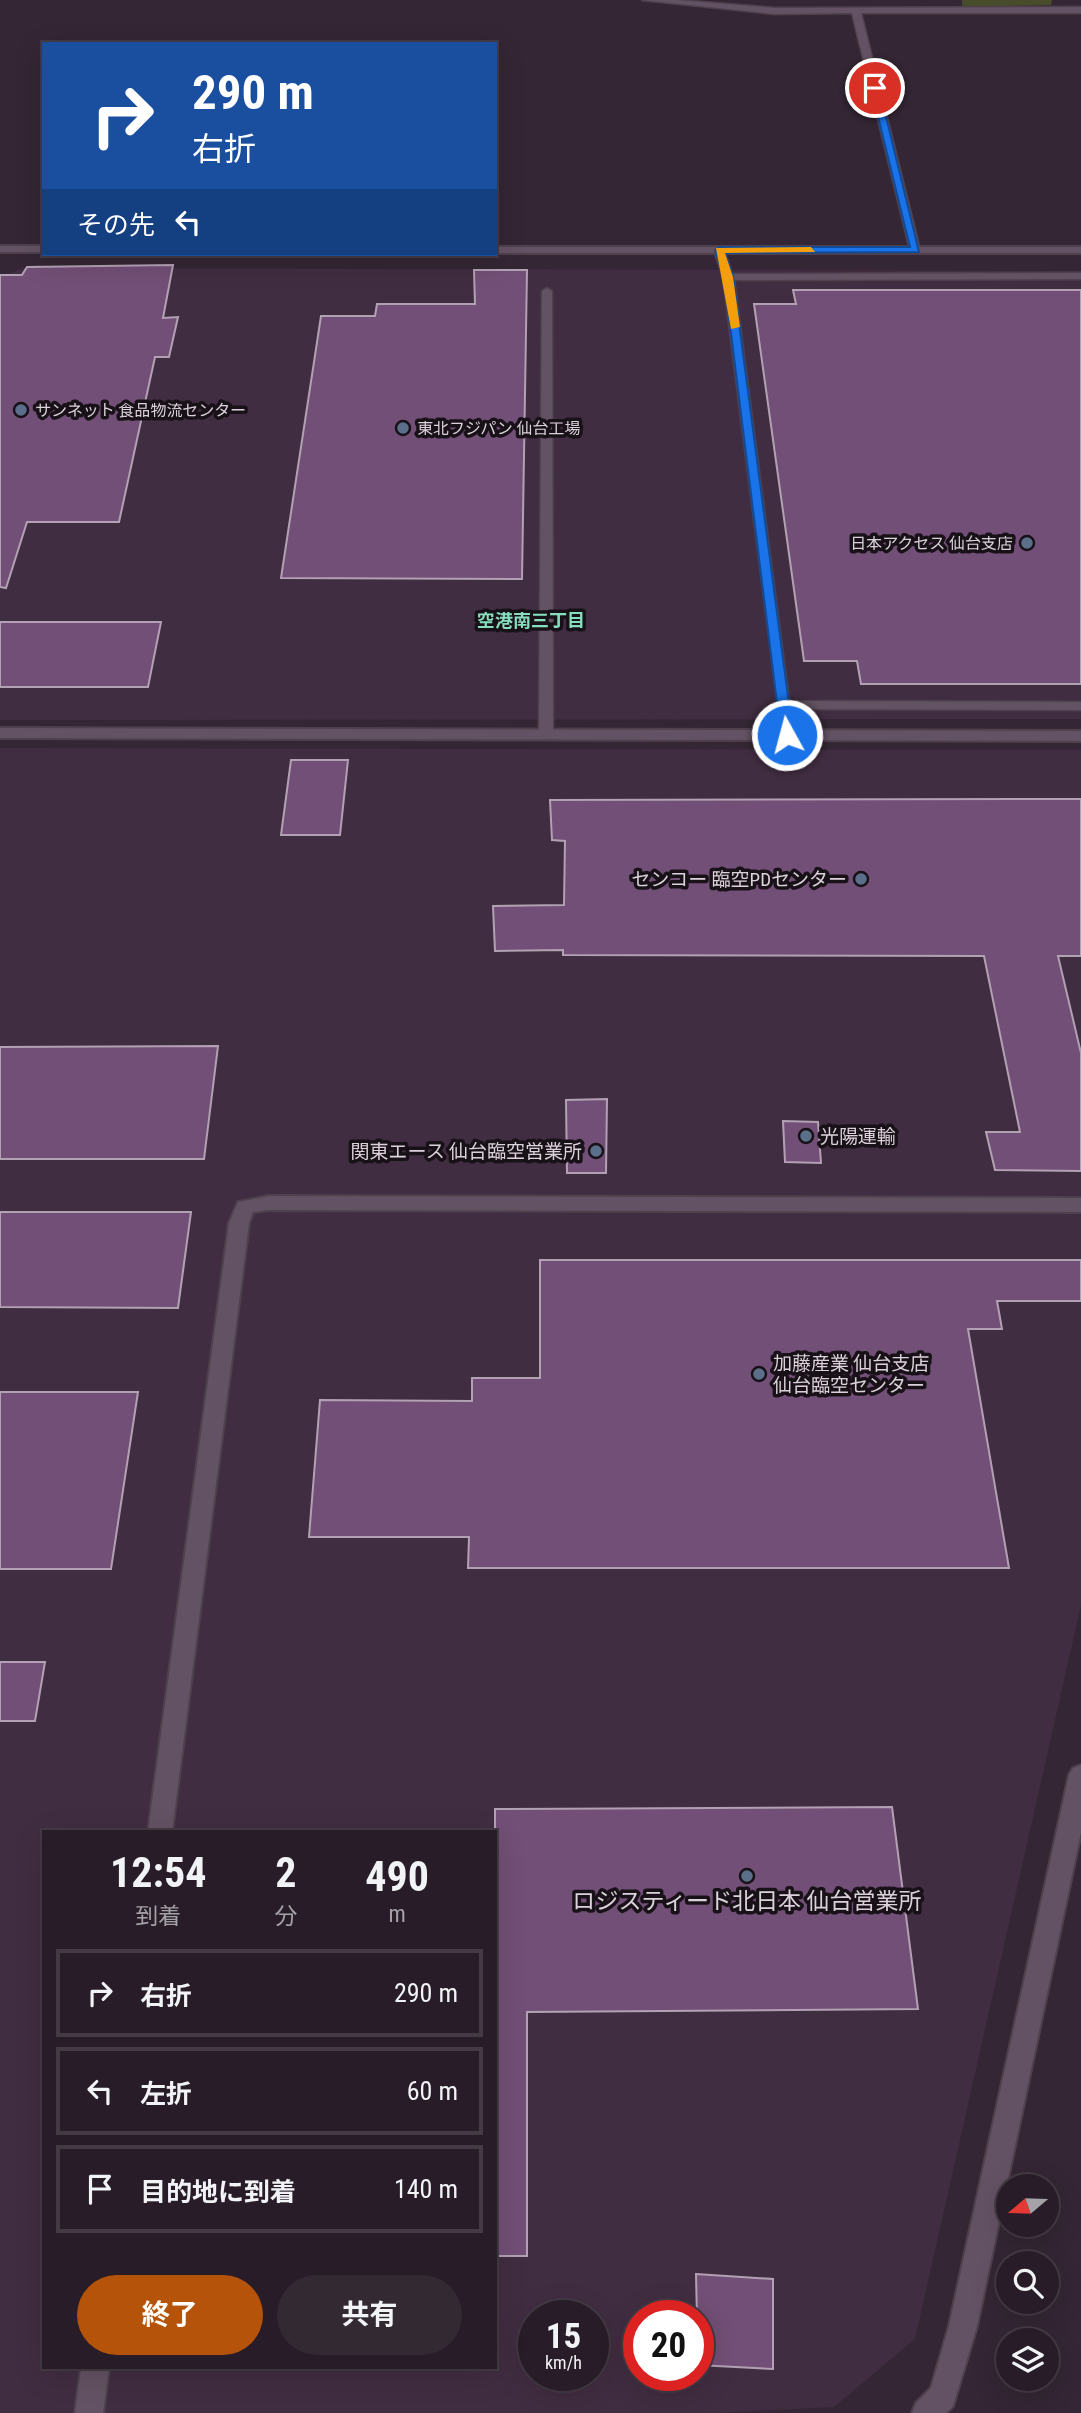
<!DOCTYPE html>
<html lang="ja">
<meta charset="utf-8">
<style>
body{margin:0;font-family:"Roboto Condensed","Noto Sans JP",sans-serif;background:#332933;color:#f1f3f6;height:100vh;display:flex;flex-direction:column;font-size:26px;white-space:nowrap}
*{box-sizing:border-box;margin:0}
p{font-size:23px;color:#a4a1a7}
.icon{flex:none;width:38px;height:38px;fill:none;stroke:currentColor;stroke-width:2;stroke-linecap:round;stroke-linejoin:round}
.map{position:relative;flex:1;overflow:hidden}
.side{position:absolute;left:42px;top:1830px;width:455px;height:539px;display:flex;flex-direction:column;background:#271c27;border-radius:0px;box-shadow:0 7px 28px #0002,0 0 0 2px #433a44}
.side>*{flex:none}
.banner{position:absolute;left:42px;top:42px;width:455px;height:214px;border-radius:0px;box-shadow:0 7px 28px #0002,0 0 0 2px #433a44;background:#1a4fa0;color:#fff;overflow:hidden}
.needle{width:46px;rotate:251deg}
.controls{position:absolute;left:996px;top:2174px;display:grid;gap:14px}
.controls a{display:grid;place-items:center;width:63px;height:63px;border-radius:50%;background:#271c27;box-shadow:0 7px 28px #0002,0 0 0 2px #433a44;font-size:35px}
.speed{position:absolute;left:518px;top:2300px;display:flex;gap:14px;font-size:35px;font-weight:700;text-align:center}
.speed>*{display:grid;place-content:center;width:91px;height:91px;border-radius:50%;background:#271c27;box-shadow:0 7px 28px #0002,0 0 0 2px #433a44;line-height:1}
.speed small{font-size:18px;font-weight:400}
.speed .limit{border:10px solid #d22;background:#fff;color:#111}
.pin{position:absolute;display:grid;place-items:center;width:60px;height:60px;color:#fff;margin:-30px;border:4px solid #fff;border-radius:50%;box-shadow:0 2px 7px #0007}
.me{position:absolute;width:77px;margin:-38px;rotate:353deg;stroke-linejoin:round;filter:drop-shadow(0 0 5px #0008)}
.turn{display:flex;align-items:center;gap:24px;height:147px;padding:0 35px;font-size:32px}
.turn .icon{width:91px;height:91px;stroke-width:2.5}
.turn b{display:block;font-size:49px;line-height:60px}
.then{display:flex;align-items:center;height:66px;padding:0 35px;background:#0003;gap:14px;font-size:26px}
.eta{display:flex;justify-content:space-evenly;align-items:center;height:119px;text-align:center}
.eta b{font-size:42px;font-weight:700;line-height:49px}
.action{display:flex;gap:14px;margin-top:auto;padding:14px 35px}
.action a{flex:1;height:80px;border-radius:42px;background:#b45309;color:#fff;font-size:28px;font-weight:700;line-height:80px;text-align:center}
.action a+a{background:#332933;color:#f1f3f6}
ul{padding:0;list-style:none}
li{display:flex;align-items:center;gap:21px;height:88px;margin:0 14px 10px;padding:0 21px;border:4px solid #433a44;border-radius:0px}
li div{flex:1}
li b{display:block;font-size:26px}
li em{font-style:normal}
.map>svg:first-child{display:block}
.built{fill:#412d41;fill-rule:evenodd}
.green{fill:#494c2b}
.building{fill:#724f76;stroke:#b2a0b3;stroke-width:2}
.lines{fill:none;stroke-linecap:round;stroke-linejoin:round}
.service-casing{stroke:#4e414d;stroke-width:3}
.tertiary-casing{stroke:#4e414d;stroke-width:4}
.service{fill:#635263;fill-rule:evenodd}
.tertiary{fill:#635263;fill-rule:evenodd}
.route{fill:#1a73e8;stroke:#114b97;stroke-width:2}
.slow{fill:#f59e0b}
.service-dot{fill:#5c6f8a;stroke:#181118;stroke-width:2.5}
.labels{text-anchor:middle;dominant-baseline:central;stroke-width:7;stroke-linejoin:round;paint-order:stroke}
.far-poi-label{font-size:16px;fill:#dbd1da;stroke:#181118;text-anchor:start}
.far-neighbourhood-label{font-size:18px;font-weight:bold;fill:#85dfbe;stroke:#181118}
.poi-label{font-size:19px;fill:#dbd1da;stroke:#181118;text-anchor:end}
.near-poi-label{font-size:23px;fill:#dbd1da;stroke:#181118}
</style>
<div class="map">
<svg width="1081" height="2413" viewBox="0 0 1081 2413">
<rect width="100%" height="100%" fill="#342634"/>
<path class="built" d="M24,268L1081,271V719L0,720V277Z
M0,748L1081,750V1605L915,2339L834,2407L717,2413H0ZM44,1832H495V2368H44ZM534,2315H593V2375H534ZM639,2315H698V2375H639Z"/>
<path class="green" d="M962,0H1052L1051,5L962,7Z"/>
<path class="building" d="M173,265L163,318L178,317L169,357H155L119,522H27L6,588L0,587V275H22L27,267Z
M474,270H527L522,579L281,578L321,316H375L377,304H475Z
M793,290H1081V684H861L857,661H804L754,304H796Z
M0,622H161L148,687H0Z
M291,760H348L340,835H281Z
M1081,799V956H1058L1081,1053V1171L995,1170L986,1132H1020L984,956L563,955V950L495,951L493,906L564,905L565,841L552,840L550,800Z
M218,1046L204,1159H0V1047Z
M607,1099L606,1173H567L566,1100Z
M783,1121L818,1122L821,1163L785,1162Z
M0,1212H191L178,1308L0,1307Z
M540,1260H1081V1301H997L1002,1329H968L1009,1568H468L469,1537H309L320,1400L472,1401V1378H540Z
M0,1392H138L111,1569H0Z
M0,1662H45L35,1721H0Z
M892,1807L918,2009L527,2012V2256H495V1809Z
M696,2274L773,2279V2369L698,2365Z"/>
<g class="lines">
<defs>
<path id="service" d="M642,0H677L775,8L1081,7V13H861L920,250L915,253L910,250L852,13L775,14Z
M719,247L724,250L732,274L1081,273V279L734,280L789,701L1081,702V710L791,709L794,735L792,738H782L723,277L714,250Z
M547,288L552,291L553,735L546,739L539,735L542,291Z"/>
<path id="tertiary" d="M0,246H44V252H0Z
M495,247H1081V253H495Z
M0,728L1081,731V741L0,738Z
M269,1196L1081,1198V1212L269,1210L253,1212L249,1223L172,1832H148L229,1223L238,1202Z
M1081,1765V1832L977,2326L953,2406L946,2413H912L916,2403L931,2388L949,2326L1069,1775L1073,1768Z
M81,2368H109L103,2413H75Z"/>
</defs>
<use href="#service" class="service-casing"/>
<use href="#tertiary" class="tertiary-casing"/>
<use href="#service" class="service"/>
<use href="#tertiary" class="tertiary"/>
</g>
<path class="route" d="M875,85L879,88L919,252L725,253L733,277L793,735L787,739L781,735L724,277L715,250L719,247H910L871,88Z"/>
<path class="slow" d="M811,247L815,252L725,253L733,277L740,327L731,329L716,248Z"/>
<g class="service-dot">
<circle cx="21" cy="410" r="7"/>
<circle cx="403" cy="428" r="7"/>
<circle cx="1027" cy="543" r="7"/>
<circle cx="861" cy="879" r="7"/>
<circle cx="806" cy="1136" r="7"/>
<circle cx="596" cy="1151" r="7"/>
<circle cx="759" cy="1374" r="7"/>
<circle cx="747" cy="1876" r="7"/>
</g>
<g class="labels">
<g class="far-poi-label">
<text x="35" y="410">サンネット 食品物流センター</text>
<text x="417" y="428">東北フジパン 仙台工場</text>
<text x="1013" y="543" text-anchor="end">日本アクセス 仙台支店</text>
</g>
<g class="far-neighbourhood-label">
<text x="531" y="620">空港南三丁目</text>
</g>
<g class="poi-label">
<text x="847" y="879">センコー 臨空PDセンター</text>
<text x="820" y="1136" text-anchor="start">光陽運輸</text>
<text x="582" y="1151">関東エース 仙台臨空営業所</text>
<text x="773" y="1363" text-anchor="start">加藤産業 仙台支店<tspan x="773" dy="22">仙台臨空センター</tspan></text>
</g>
<g class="near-poi-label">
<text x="747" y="1901">ロジスティード北日本 仙台営業所</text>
</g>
</g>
</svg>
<div class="controls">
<a><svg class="needle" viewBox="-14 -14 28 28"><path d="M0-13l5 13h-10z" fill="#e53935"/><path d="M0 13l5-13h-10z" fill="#a4a1a7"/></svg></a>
<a><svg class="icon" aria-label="search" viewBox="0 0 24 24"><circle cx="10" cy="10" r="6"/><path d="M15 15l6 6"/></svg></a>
<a><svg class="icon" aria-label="layers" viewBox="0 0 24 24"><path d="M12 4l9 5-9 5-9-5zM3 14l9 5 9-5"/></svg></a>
</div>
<div class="speed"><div>15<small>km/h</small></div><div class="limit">20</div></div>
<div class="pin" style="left:875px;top:88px;background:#d93025"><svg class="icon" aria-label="arrive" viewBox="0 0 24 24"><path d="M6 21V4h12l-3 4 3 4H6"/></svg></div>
<svg class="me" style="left:787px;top:735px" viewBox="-20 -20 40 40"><circle r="17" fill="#1a73e8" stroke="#fff" stroke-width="3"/><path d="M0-11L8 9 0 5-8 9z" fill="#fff"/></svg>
<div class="banner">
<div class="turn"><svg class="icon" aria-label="right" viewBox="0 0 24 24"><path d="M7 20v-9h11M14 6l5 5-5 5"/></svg><div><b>290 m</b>右折</div></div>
<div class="then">その先<svg class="icon" aria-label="left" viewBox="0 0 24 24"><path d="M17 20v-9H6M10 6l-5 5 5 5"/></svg></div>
</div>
<section class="side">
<div class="eta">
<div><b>12:54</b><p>到着</p></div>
<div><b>2</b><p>分</p></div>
<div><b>490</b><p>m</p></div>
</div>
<ul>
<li><svg class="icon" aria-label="right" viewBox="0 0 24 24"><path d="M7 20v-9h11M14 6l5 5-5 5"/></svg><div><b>右折</b></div><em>290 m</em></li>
<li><svg class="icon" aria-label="left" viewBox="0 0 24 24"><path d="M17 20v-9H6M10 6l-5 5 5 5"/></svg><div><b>左折</b></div><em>60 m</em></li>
<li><svg class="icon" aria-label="arrive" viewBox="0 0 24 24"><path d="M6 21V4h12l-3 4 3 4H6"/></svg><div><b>目的地に到着</b></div><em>140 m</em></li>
</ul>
<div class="action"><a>終了</a><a>共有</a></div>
</section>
</div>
